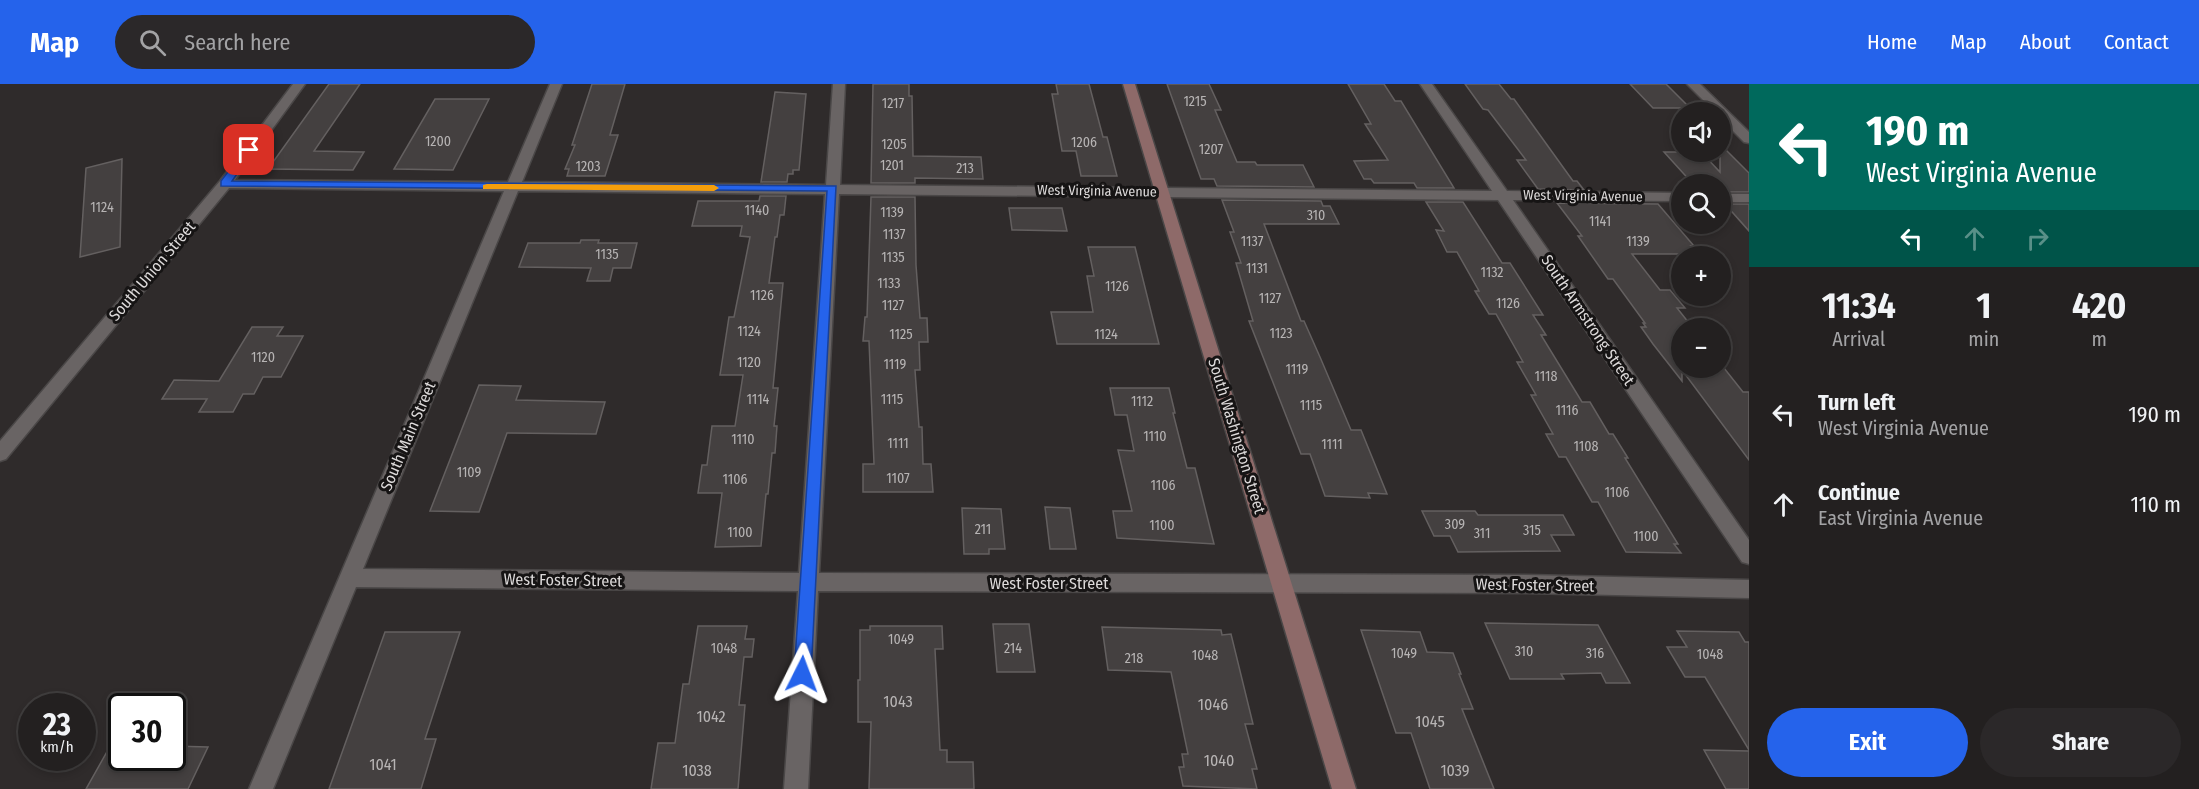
<!DOCTYPE html>
<meta charset="utf-8">
<style>
body{margin:0;font-family:"Fira Sans Condensed",sans-serif;background:#2b2829;color:#f1f3f6;height:100vh;display:flex;flex-direction:column;font-size:22px;white-space:nowrap}
*{box-sizing:border-box;margin:0}
p{font-size:20px;color:#a3a3a5}
.icon{flex:none;width:33px;height:33px;fill:none;stroke:currentColor;stroke-width:2;stroke-linecap:round;stroke-linejoin:round}
.map{position:relative;flex:1;overflow:hidden}
.drawer{display:flex;flex-direction:column;background:#232020;width:450px}
.drawer>*{flex:none}
.guide{background:#00695c;color:#fff;overflow:hidden}
.fabs{position:absolute;left:1671px;top:18px;display:grid;gap:12px}
.fabs a{display:grid;place-items:center;width:60px;height:60px;border-radius:50%;background:#232020;box-shadow:0 3px 9px #0003,0 0 0 2px #403e3e;font-size:30px}
.speed{position:absolute;left:18px;top:609px;display:flex;gap:12px;font-size:30px;font-weight:700;text-align:center}
.speed>*{display:grid;place-content:center;width:78px;height:78px;border-radius:50%;background:#232020;box-shadow:0 3px 9px #0003,0 0 0 2px #403e3e;line-height:1}
.speed small{font-size:15px;font-weight:400}
.speed .limit{border:3px solid #111;border-radius:9px;background:#fff;color:#111}
.pin{position:absolute;display:grid;place-items:center;width:51px;height:51px;color:#fff;margin:-26px;border-radius:12px;box-shadow:0 3px 9px #0006}
.me{position:absolute;width:66px;margin:-33px;rotate:3deg;stroke-linejoin:round;filter:drop-shadow(0 0 4px #0008)}
.turn{display:flex;align-items:center;gap:21px;height:126px;padding:0 18px;font-size:27px}
.turn .icon{width:78px;height:78px;stroke-width:2.5}
.turn b{display:block;font-size:42px;line-height:51px}
.lanes{display:flex;align-items:center;height:57px;padding:0 18px;background:#0003;justify-content:center;gap:30px;direction:ltr}
.lanes .off{opacity:.35}
.eta{display:flex;justify-content:space-evenly;align-items:center;height:102px;text-align:center}
.eta b{font-size:36px;font-weight:700;line-height:42px}
.button{display:flex;gap:12px;margin-top:auto;padding:12px 18px}
.button a{flex:1;height:69px;border-radius:36px;background:#2563eb;color:#fff;font-size:24px;font-weight:700;line-height:69px;text-align:center}
.button a+a{background:#2b2829;color:#f1f3f6}
ul{padding:0;list-style:none}
li{display:flex;align-items:center;gap:18px;height:90px;padding:0 18px}
li div{flex:1}
li b{display:block;font-size:22px}
li em{font-style:normal}
header{display:flex;align-items:center;gap:36px;box-sizing:border-box;height:84px;padding:0 30px;background:#2563eb;color:#fff}
header strong{font-size:28px}
nav{display:flex;gap:33px;margin-inline-start:auto;font-size:21px}
.search{width:420px;height:54px;background:#2b2829;display:flex;align-items:center;gap:15px;box-sizing:border-box;padding:0 21px;border-radius:33px;color:#a3a3a5;font-size:22px}
main{display:flex;flex:1;min-height:0}
.map>svg:first-child{display:block}
.building{fill:#444040;stroke:#646060;stroke-width:1.5}
.lines{fill:none;stroke-linecap:round;stroke-linejoin:round}
.street-casing{stroke:#4a4747;stroke-width:3}
.secondary-casing{stroke:#4a4747;stroke-width:3}
.street{fill:#696464;fill-rule:evenodd}
.secondary{fill:#8e6a69;fill-rule:evenodd}
.route{fill:#2563eb;stroke:#184099;stroke-width:1.5}
.slow{fill:#f59e0b}
.labels{text-anchor:middle;dominant-baseline:central;stroke-width:6;stroke-linejoin:round;paint-order:stroke}
.number-label{font-size:14px;fill:#b7b4b4}
.far-street-label{font-size:14px;fill:#dddada;stroke:#161414}
.street-label{font-size:16px;fill:#dddada;stroke:#161414}
.near-number-label{font-size:16px;fill:#b7b4b4}
</style>
<header>
<strong>Map</strong>
<div class="search"><svg class="icon" aria-label="search" viewBox="0 0 24 24"><circle cx="10" cy="10" r="6"/><path d="M15 15l6 6"/></svg>Search here</div>
<nav><a>Home</a><a>Map</a><a>About</a><a>Contact</a></nav>
</header>
<main>
<div class="map">
<svg width="1749" height="705" viewBox="0 0 1749 705">
<rect width="100%" height="100%" fill="#2f2b2b"/>
<path class="building" d="M329,0H360L314,67L364,68L353,86L268,85Z
M592,0H625L610,51H618L605,92H567L569,85H565L575,61H572Z
M873,0H909V12H912L913,72L981,73L983,95L915,94V99H871Z
M1056,0H1089L1103,53H1107L1117,92H1081L1076,67H1062L1052,10H1058Z
M1167,0H1209L1221,26H1215L1237,78H1255L1257,81H1303L1314,103L1217,102L1214,95H1201Z
M1348,0H1384L1395,17H1401L1454,104H1417L1414,99H1374L1371,95H1364L1354,77L1388,76L1365,40H1371Z
M1465,0H1499L1511,15H1514L1573,97H1577L1584,106L1538,105L1517,76H1526L1488,26L1483,25Z
M1630,0H1666L1690,24H1653Z
M775,8L806,10L799,86H793V90H788L787,98H761Z
M435,15H489L453,86L394,85Z
M1720,60L1749,89V108H1720V100H1693L1664,68H1701L1720,88Z
M122,75L120,163L80,173L86,84Z
M760,112H786L784,131H780L777,153H775L769,199H783L773,304H778L774,342H777L775,369H772L768,410H766L761,462L715,463L722,409H698L702,381H707L712,342H735L743,291H720L729,233H734L750,153L740,152L742,142H692L698,117H759Z
M871,113H915L916,181L920,234H927L928,258H919L920,286H915L919,343H922L923,380H931L933,408H863V380H874L869,257H863L865,233H867Z
M1222,116L1321,117L1323,122H1330L1339,140H1264L1301,237H1304L1320,273L1351,346H1361L1387,410L1368,409L1370,414L1325,412L1310,370H1301L1249,237H1253L1236,179H1241L1230,148H1234Z
M1426,118H1463L1502,179H1510L1543,231H1533L1546,251H1541L1582,318H1590L1609,350H1613L1628,374H1625L1678,460H1674L1681,469L1626,468L1598,418H1592L1566,373H1559L1546,350H1553L1531,311H1536L1517,278H1523L1496,230H1489L1475,207H1479L1457,168H1447L1436,146L1444,147Z
M1557,119L1658,120L1694,162H1691L1698,170H1632L1660,206H1670L1685,224H1677L1693,244H1682V284H1724L1743,308H1749V376L1682,286V297L1653,260L1641,243H1646L1643,239H1645L1613,195H1608L1578,152H1582Z
M1725,120H1749V147Z
M1009,124H1062L1067,147L1012,146Z
M581,156H599L598,159H637L631,184H613L610,197H587L591,184L519,183L528,159H580Z
M1088,163H1135L1159,260H1057L1051,228H1093L1087,192H1094Z
M252,243H283L277,252H303L281,293H263L254,310H243L233,328H199L207,315H162L174,296L219,297Z
M479,301L521,302L516,316L605,318L596,350L507,349L479,428L430,427Z
M1110,304H1169L1175,329H1173L1187,384H1195L1214,460L1117,454L1113,427H1132L1118,366L1134,367L1127,331H1115Z
M1045,423L1070,424L1076,465H1050Z
M962,424L1001,425L1005,465H989V470H964Z
M1422,427H1475L1478,431H1563L1574,451H1551L1560,467L1458,468L1450,452H1434Z
M1485,539L1598,541L1630,599H1606L1601,589L1561,590L1564,595H1510Z
M993,540H1029L1035,588H997Z
M698,542H747L745,555H754L752,573H744L739,621H745L738,705H651L658,659H675L683,600H689Z
M870,542H942L943,565H935L940,666H947V678H973L974,705H869L871,638H858V596H860V546H870Z
M1102,543L1221,546L1222,551L1231,550L1253,640H1245L1257,685H1252L1257,705L1183,702L1179,683H1184L1182,670H1188L1171,588L1108,586Z
M1361,546L1420,548L1427,568L1453,569L1461,590H1459L1473,625H1462L1494,705H1430L1411,649H1396Z
M1677,547L1739,548L1745,558H1749V666L1705,593H1685L1667,563H1687Z
M385,548H460L425,655H436L421,705H329Z
M122,641V674H172V662L208,663L188,705H86Z
M1704,666L1749,667V705H1726Z"/>
<g class="lines">
<defs>
<path id="street" d="M293,0H305L235,96L508,98L550,0H562L522,98L826,101L833,0H845L840,101L1492,107L1420,0H1432L1507,107L1682,109V117L1513,116L1749,456V480L1742,478L1498,116L839,110L819,489L1526,491L1749,496V514L1526,509L818,507L808,705H784L798,507L356,503L273,705H249L504,107L229,104L6,375L0,377V357L220,97ZM518,107L825,110L799,489L363,485Z
M1687,0H1700L1749,48V59L1744,58L1720,34V28H1715Z
M1720,110H1749V118H1720Z"/>
<path id="secondary" d="M1123,0H1135L1356,705H1332Z"/>
</defs>
<use href="#street" class="street-casing"/>
<use href="#secondary" class="secondary-casing"/>
<use href="#street" class="street"/>
<use href="#secondary" class="secondary"/>
</g>
<path class="route" d="M249,63L254,66L232,97L836,102L811,590L808,595L802,597L797,595L794,590L827,107L221,102V97L246,64Z"/>
<path class="slow" d="M487,100L714,101L719,104L714,107L483,105V101Z"/>
<g class="labels">
<g class="number-label">
<text x="1195" y="17">1215</text>
<text x="893" y="19">1217</text>
<text x="438" y="57">1200</text>
<text x="1084" y="58">1206</text>
<text x="894" y="60">1205</text>
<text x="1211" y="65">1207</text>
<text x="892" y="81">1201</text>
<text x="588" y="82">1203</text>
<text x="965" y="84">213</text>
<text x="102" y="123">1124</text>
<text x="757" y="126">1140</text>
<text x="892" y="128">1139</text>
<text x="1316" y="131">310</text>
<text x="1600" y="137">1141</text>
<text x="894" y="150">1137</text>
<text x="1252" y="157">1137</text>
<text x="1638" y="157">1139</text>
<text x="607" y="170">1135</text>
<text x="893" y="173">1135</text>
<text x="1257" y="184">1131</text>
<text x="1492" y="188">1132</text>
<text x="889" y="199">1133</text>
<text x="1117" y="202">1126</text>
<text x="762" y="211">1126</text>
<text x="1270" y="214">1127</text>
<text x="1508" y="219">1126</text>
<text x="893" y="221">1127</text>
<text x="749" y="247">1124</text>
<text x="1281" y="249">1123</text>
<text x="901" y="250">1125</text>
<text x="1106" y="250">1124</text>
<text x="263" y="273">1120</text>
<text x="749" y="278">1120</text>
<text x="895" y="280">1119</text>
<text x="1297" y="285">1119</text>
<text x="1546" y="292">1118</text>
<text x="758" y="315">1114</text>
<text x="892" y="315">1115</text>
<text x="1142" y="317">1112</text>
<text x="1311" y="321">1115</text>
<text x="1567" y="326">1116</text>
<text x="1155" y="352">1110</text>
<text x="743" y="355">1110</text>
<text x="898" y="359">1111</text>
<text x="1332" y="360">1111</text>
<text x="1586" y="362">1108</text>
<text x="469" y="388">1109</text>
<text x="898" y="394">1107</text>
<text x="735" y="395">1106</text>
<text x="1163" y="401">1106</text>
<text x="1617" y="408">1106</text>
<text x="1455" y="440">309</text>
<text x="1162" y="441">1100</text>
<text x="983" y="445">211</text>
<text x="1532" y="446">315</text>
<text x="740" y="448">1100</text>
<text x="1482" y="449">311</text>
<text x="1646" y="452">1100</text>
<text x="901" y="555">1049</text>
<text x="724" y="564">1048</text>
<text x="1013" y="564">214</text>
<text x="1524" y="567">310</text>
<text x="1404" y="569">1049</text>
<text x="1595" y="569">316</text>
<text x="1710" y="570">1048</text>
<text x="1205" y="571">1048</text>
<text x="1134" y="574">218</text>
</g>
<g class="far-street-label">
<text transform="translate(1097 107) rotate(1)">West Virginia Avenue</text>
<text transform="translate(1583 112) rotate(1)">West Virginia Avenue</text>
</g>
<g class="street-label">
<text transform="translate(152 187) rotate(-50)">South Union Street</text>
<text transform="translate(1588 236) rotate(56)">South Armstrong Street</text>
<text transform="translate(408 352) rotate(-67)">South Main Street</text>
<text transform="translate(1237 352) rotate(73)">South Washington Street</text>
<text transform="translate(563 496) rotate(1)">West Foster Street</text>
<text x="1049" y="499">West Foster Street</text>
<text transform="translate(1535 501) rotate(1)">West Foster Street</text>
</g>
<g class="near-number-label">
<text x="898" y="617">1043</text>
<text x="1213" y="620">1046</text>
<text x="711" y="632">1042</text>
<text x="1430" y="637">1045</text>
<text x="1219" y="676">1040</text>
<text x="383" y="680">1041</text>
<text x="697" y="686">1038</text>
<text x="1455" y="686">1039</text>
</g>
</g>
</svg>
<div class="fabs">
<a><svg class="icon" aria-label="sound" viewBox="0 0 24 24"><path d="M4 9h4l5-4v14l-5-4H4zM17 9q2 3 0 6"/></svg></a>
<a><svg class="icon" aria-label="search" viewBox="0 0 24 24"><circle cx="10" cy="10" r="6"/><path d="M15 15l6 6"/></svg></a>
<a>+</a>
<a>−</a>
</div>
<div class="speed"><div>23<small>km/h</small></div><div class="limit">30</div></div>
<div class="pin" style="left:249px;top:66px;background:#d93025"><svg class="icon" aria-label="arrive" viewBox="0 0 24 24"><path d="M6 21V4h12l-3 4 3 4H6"/></svg></div>
<svg class="me" style="left:802px;top:590px" viewBox="-20 -20 40 40"><path d="M0-17L14 15 0 8-14 15z" fill="#2563eb" stroke="#fff" stroke-width="4"/></svg>
</div>
<section class="drawer">
<div class="guide">
<div class="turn"><svg class="icon" aria-label="left" viewBox="0 0 24 24"><path d="M17 20v-9H6M10 6l-5 5 5 5"/></svg><div><b>190 m</b>West Virginia Avenue</div></div>
<div class="lanes"><svg class="icon" aria-label="left" viewBox="0 0 24 24"><path d="M17 20v-9H6M10 6l-5 5 5 5"/></svg><svg class="icon off" aria-label="ahead" viewBox="0 0 24 24"><path d="M12 20V5M6 11l6-6 6 6"/></svg><svg class="icon off" aria-label="right" viewBox="0 0 24 24"><path d="M7 20v-9h11M14 6l5 5-5 5"/></svg></div>
</div>
<div class="eta">
<div><b>11:34</b><p>Arrival</p></div>
<div><b>1</b><p>min</p></div>
<div><b>420</b><p>m</p></div>
</div>
<ul>
<li><svg class="icon" aria-label="left" viewBox="0 0 24 24"><path d="M17 20v-9H6M10 6l-5 5 5 5"/></svg><div><b>Turn left</b><p>West Virginia Avenue</p></div><em>190 m</em></li>
<li><svg class="icon" aria-label="ahead" viewBox="0 0 24 24"><path d="M12 20V5M6 11l6-6 6 6"/></svg><div><b>Continue</b><p>East Virginia Avenue</p></div><em>110 m</em></li>
</ul>
<div class="button"><a>Exit</a><a>Share</a></div>
</section>
</main>
